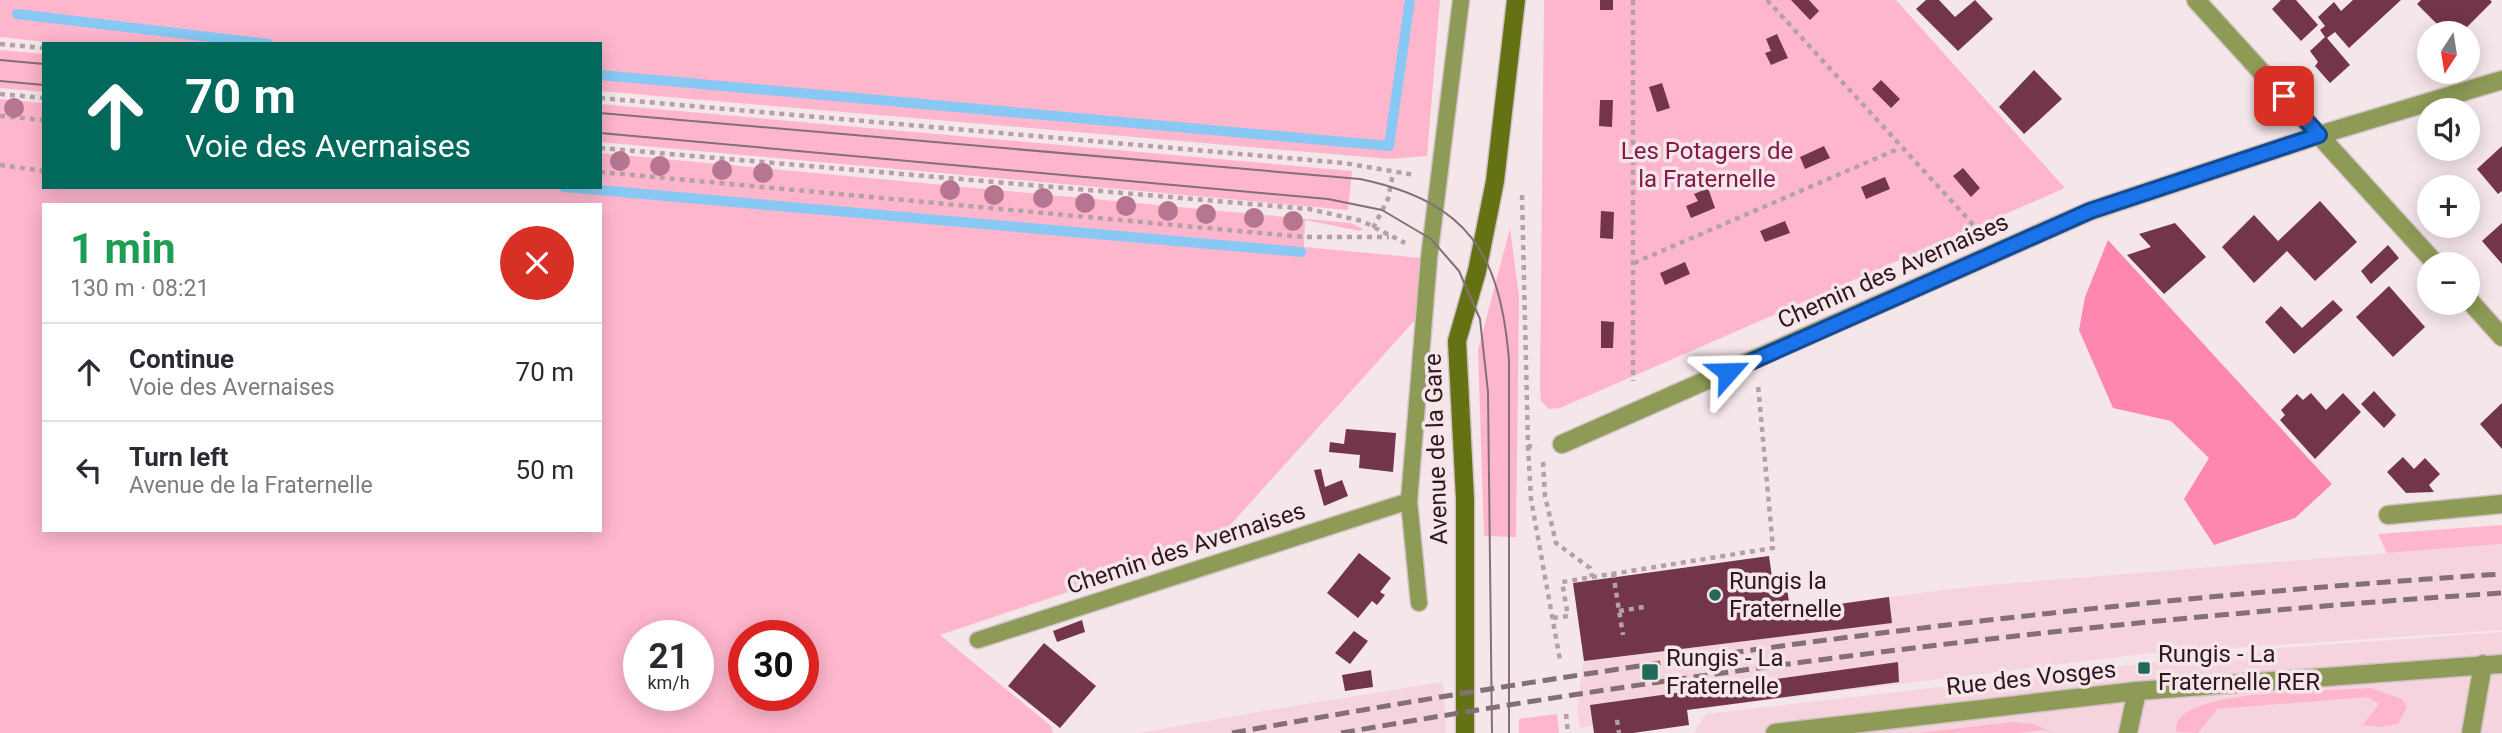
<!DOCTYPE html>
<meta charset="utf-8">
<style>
body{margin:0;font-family:Roboto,sans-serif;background:#f2f2f3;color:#2b2b33;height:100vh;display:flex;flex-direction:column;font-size:26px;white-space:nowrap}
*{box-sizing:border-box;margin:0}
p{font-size:23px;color:#7c7c81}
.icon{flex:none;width:38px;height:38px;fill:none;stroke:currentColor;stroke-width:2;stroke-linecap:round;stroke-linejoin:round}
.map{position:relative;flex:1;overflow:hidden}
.side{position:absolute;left:42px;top:203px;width:560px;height:329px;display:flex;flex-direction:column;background:#fff;border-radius:0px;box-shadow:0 4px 18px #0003}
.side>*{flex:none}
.top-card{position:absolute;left:42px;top:42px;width:560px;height:147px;border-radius:0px;box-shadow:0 4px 18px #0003;background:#00695c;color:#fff;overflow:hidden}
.needle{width:46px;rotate:192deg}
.fabs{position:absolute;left:2417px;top:21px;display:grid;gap:14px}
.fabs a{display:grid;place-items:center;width:63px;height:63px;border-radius:50%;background:#fff;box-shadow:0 4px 18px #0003;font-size:35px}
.speed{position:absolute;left:623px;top:620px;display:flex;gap:14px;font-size:35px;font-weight:700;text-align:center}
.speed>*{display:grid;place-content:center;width:91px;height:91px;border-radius:50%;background:#fff;box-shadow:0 4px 18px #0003;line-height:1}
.speed small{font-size:18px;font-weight:400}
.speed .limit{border:10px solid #d22;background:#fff;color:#111}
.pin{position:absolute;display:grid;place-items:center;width:60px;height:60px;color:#fff;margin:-30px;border-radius:14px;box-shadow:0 4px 10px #0006}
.me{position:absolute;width:77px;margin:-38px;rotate:65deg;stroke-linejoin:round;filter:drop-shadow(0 0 5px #0008)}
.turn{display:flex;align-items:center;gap:24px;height:147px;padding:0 28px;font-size:32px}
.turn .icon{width:91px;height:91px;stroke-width:2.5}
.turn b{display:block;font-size:49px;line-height:60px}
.round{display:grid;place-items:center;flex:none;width:74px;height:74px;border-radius:37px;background:#f2f2f3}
.head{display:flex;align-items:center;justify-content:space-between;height:119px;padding:0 28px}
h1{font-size:42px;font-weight:700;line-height:52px;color:#1e9e55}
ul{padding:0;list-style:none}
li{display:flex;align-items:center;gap:21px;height:98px;padding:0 28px;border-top:2px solid #e1e1e2}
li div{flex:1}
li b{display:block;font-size:26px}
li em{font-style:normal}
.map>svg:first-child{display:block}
.built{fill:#f5d4dd}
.green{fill:#feb6cc;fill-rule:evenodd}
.forest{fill:#fe87b2}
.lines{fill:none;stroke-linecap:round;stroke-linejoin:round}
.stream{stroke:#87c8f4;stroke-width:10}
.building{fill:#72354c}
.lane-casing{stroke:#d2c1c5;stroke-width:19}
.street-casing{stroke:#d2c1c5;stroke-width:21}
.secondary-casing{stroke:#d2c1c5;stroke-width:21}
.path{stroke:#b4a1a7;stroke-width:4.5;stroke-dasharray:5 5;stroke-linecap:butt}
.lane{stroke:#8d9b56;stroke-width:16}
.street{stroke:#8d9b56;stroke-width:18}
.secondary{stroke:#647214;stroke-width:18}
.tram{stroke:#846f76;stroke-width:2}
.rail{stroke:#846f76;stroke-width:5;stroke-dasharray:14 7;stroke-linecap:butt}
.tree{fill:#b67692}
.route-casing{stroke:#114b97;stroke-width:18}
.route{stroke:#1a73e8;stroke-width:12}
.poi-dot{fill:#22685b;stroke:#f5e6ea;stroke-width:2.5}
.labels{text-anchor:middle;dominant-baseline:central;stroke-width:7;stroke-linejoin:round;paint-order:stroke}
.park-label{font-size:24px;fill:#831a4a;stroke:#f5e6ea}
.street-label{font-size:24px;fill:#30161f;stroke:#f5e6ea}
.poi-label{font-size:24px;fill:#30161f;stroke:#f5e6ea;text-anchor:start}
</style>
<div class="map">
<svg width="2502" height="733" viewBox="0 0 2502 733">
<rect width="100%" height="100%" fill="#f5e6ea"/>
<path class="built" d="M2502,544V630L2143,654L1687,710L1689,725L1633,733H1594L1593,726L1580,728L1577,707L1584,661L1772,576L1785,575L1790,609L1977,586Z
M2502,632V733H1694L1706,714L2279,648Z
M1443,682L1446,733H1139L1275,709Z"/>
<path class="green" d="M0,0H1440L1427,156L1389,159L600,91V44H65L0,37Z
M1544,0H1896L2065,188L1560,408L1549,409L1541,401L1540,389Z
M0,50L44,54V92L0,88Z
M0,99L44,103V187H600V153L1351,223L1363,229L1360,231L1305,220L1304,247L1422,258L1417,318L1214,543L940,635L1051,726L1053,733H0ZM44,205H600V530H44ZM639,635H698V695H639ZM744,635H803V695H744Z
M600,104L1352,171L1348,210L600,142Z
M1510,228L1519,296L1516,537L1484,536L1478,350Z
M2502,525V544L2387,553L2378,534Z
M2371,688L2402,699L2407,707L2398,724L2380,727L2363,725L2379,704L2368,697L2217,709L2198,733L2176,732C2176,724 2177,719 2184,714C2216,690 2328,691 2371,688Z
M1557,714L1559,733H1519V719Z
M2013,722L2033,724L2053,733L2043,730L2017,733H1918Z"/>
<path class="forest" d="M2108,240L2332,484L2295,518L2214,545L2184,499L2209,458L2171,421L2113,408L2079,330L2085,297Z"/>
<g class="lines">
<path class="stream" d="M17,14L268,44
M600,75L1389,146L1410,0
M564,187L1301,252"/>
</g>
<path class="building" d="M1600,0H1613V10H1600Z
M1791,0H1809L1819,11L1810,20Z
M1926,0H1939L1955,17L1975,0L1993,19L1958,51L1916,9Z
M2281,0H2296L2318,25L2301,41L2272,9Z
M2353,0H2401L2349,48L2335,32L2327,38L2350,65L2330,83L2315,66L2318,62L2310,51L2325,37L2320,30L2325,26L2318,17L2334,2L2341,11Z
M2421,0H2490L2492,2L2461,33H2446L2417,4Z
M1777,34L1788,58L1771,65L1765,53L1771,51L1766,39Z
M2034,70L2062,99L2024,134L1999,107Z
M1881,80L1900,99L1891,108L1872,89Z
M1662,83L1670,108L1657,112L1649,87Z
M1600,100H1613L1612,127L1599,126Z
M1824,146L1830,158L1805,169L1800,157Z
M2502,146V191L2498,194L2477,169Z
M1963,168L1980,188L1971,197L1953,176Z
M1885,177L1890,189L1866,199L1861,187Z
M1708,188L1715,208L1691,218L1686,206L1698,201L1694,194Z
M2320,201L2357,242L2315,281L2287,251L2254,283L2222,247L2254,215L2278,241Z
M1601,211L1614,212L1613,239L1600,238Z
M1785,221L1790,233L1765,242L1760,231Z
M2175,223L2206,257L2164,294L2127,255L2151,247L2139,234Z
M2502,223V264L2482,241Z
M2388,245L2399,258L2371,284L2361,271Z
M1685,262L1690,274L1665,285L1660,273Z
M2389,286L2425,327L2393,357L2356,317Z
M2333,300L2343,310L2294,354L2265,322L2281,306L2302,328Z
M1601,321L1614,322L1613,348H1601Z
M2374,391L2396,415L2384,428L2361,404Z
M2311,393L2326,410L2343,393L2361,412L2315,459L2280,420L2285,415L2281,410L2297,394L2303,400Z
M2502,403V449L2480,424Z
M1346,429L1396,433L1393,472L1359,468L1360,455L1329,452L1330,442L1344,444Z
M2403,457L2414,469L2425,458L2440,474L2429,485L2434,492L2406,493L2387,472Z
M1321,469L1325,487L1342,480L1348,496L1324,506L1314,470Z
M1359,553L1391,578L1380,592L1385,595L1377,605L1372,601L1358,618L1327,593Z
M1769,556L1772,577L1785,575L1790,609L1777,613L1889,597L1892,623L1584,661L1573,583Z
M1082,620L1085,632L1057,642L1053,631Z
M1354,631L1368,641L1350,664L1335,653Z
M1044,643L1096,686L1060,728L1008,686Z
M1898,662L1899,682L1687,710L1689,725L1633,733H1594L1590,705Z
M1371,670L1373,687L1345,691L1342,675Z"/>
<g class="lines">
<defs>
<path id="lane" d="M1419,603L1409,501L1429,258L1461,0
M978,640L1409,501"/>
<path id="street" d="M2196,0L2436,264
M2468,299L2502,337
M1562,444L2090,211L2319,135L2502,80
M2388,515L2502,504
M1775,733L2137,691L2502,664
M2128,733L2137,691
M2471,733L2483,664"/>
<path id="secondary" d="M1465,733V499L1457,341L1477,271L1495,181L1516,0"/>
</defs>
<use href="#lane" class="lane-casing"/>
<use href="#street" class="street-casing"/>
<use href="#secondary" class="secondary-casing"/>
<path class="path" d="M1633,0V381
M1767,0L1979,231
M0,44L44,48
M0,94L44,98
M600,98L1344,163L1415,175
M0,116L44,120
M600,148L1309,209L1362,221L1405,243
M0,165L44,171
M600,172L1304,237H1389
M1522,195L1528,446L1537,447
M1373,228L1388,199L1393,174
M1634,263L1900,148
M1528,446L1531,499L1560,660
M1543,462L1545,496L1556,543L1590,568L1592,577
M1613,573L1623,635
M1619,611L1644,607
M1553,618L1568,616L1562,582L1773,548L1758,385
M1566,714L1568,733
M1617,720L1619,733"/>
<use href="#lane" class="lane"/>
<use href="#street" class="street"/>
<use href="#secondary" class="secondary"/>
<path class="tram" d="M0,60L44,64
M0,81L44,85
M600,113L1360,179C1469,202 1500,254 1509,360V733
M600,133L1328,199L1382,210L1431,239L1459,271L1480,319L1488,392L1492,733"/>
<path class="rail" d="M1232,733C1652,657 2076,601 2502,574
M1341,733C1725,666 2113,618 2502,593"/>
</g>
<g class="tree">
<circle cx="14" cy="108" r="10"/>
<circle cx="620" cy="161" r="10"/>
<circle cx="660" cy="166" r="10"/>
<circle cx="722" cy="170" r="10"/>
<circle cx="763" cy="173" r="10"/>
<circle cx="950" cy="190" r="10"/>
<circle cx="994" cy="195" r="10"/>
<circle cx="1043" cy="198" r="10"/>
<circle cx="1085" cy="203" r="10"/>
<circle cx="1126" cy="206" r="10"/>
<circle cx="1168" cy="211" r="10"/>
<circle cx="1206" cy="214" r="10"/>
<circle cx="1254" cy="218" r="10"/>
<circle cx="1293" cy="221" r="10"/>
</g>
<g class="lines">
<defs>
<path id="route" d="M1728,372L2090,211L2319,135L2284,96"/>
</defs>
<use href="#route" class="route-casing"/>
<use href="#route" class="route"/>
</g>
<g class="poi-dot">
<circle cx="1715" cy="595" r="7"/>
<rect x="2137" y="661" width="14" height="14" rx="3.5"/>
<rect x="1641" y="663" width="18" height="18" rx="3.5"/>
</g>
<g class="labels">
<g class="park-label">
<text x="1707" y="151">Les Potagers de<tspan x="1707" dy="28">la Fraternelle</tspan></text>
</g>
<g class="street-label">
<text transform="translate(1893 271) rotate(-24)">Chemin des Avernaises</text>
<text transform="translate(1436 449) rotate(-92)">Avenue de la Gare</text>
<text transform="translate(1186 548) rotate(-18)">Chemin des Avernaises</text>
<text transform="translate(2031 678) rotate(-6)">Rue des Vosges</text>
</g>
<g class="poi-label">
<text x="1729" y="581">Rungis la<tspan x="1729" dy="28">Fraternelle</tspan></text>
<text x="2158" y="654">Rungis - La<tspan x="2158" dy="28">Fraternelle RER</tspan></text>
<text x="1666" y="658">Rungis - La<tspan x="1666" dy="28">Fraternelle</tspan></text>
</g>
</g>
</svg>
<div class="fabs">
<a><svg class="needle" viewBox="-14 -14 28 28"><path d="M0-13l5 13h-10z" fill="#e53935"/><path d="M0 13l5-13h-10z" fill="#7c7c81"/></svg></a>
<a><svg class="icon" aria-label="sound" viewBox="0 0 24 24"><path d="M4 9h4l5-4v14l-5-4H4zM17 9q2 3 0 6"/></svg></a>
<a>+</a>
<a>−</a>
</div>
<div class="speed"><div>21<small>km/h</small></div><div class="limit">30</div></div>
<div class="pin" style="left:2284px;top:96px;background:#d93025"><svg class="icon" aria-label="arrive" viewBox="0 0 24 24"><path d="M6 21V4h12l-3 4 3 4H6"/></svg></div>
<svg class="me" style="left:1728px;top:372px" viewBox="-20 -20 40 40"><path d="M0-17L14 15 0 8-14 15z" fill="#1a73e8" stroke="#fff" stroke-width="4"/></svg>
<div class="top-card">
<div class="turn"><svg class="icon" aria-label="ahead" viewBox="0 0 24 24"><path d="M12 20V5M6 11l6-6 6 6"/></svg><div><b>70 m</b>Voie des Avernaises</div></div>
</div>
<section class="side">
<div class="head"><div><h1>1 min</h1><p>130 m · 08:21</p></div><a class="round" style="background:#d93025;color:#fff"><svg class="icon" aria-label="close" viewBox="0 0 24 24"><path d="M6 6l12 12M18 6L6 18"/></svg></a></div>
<ul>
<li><svg class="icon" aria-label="ahead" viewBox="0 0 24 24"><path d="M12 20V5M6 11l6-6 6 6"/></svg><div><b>Continue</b><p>Voie des Avernaises</p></div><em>70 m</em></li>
<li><svg class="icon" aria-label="left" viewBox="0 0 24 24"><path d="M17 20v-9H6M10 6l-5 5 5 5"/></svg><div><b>Turn left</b><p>Avenue de la Fraternelle</p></div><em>50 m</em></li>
</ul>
</section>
</div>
